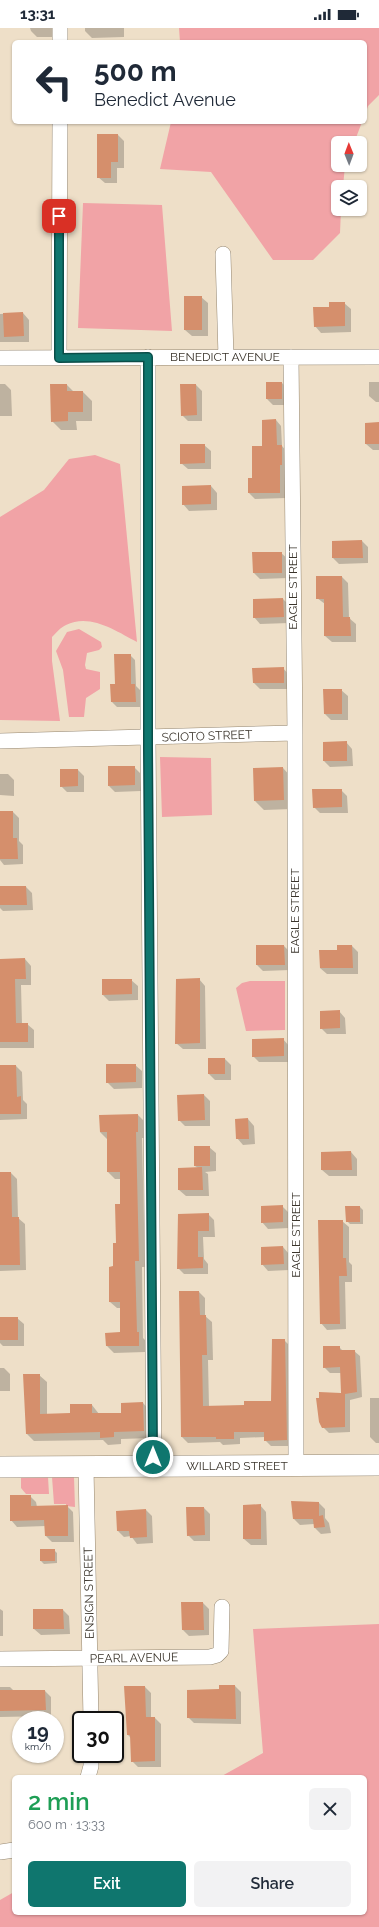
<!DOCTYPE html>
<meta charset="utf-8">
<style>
body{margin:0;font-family:Raleway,sans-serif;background:#f2f2f3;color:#1f2937;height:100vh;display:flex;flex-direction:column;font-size:15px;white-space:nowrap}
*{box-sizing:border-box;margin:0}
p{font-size:13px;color:#747a83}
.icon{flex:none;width:22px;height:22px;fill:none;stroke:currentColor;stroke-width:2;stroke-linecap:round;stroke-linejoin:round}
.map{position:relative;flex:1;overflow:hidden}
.details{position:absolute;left:12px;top:1747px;width:355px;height:140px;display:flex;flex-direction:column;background:#fff;border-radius:6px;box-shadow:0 1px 3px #0004}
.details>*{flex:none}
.banner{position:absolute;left:12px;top:12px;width:355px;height:84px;border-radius:6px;box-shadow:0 1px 3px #0004;background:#fff;color:#1f2937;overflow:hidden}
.needle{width:26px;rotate:359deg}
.controls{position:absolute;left:331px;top:108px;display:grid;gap:8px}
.controls a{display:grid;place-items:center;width:36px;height:36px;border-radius:6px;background:#fff;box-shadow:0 1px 3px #0004;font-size:20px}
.speed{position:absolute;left:12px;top:1683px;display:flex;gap:8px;font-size:20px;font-weight:700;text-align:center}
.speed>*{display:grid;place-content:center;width:52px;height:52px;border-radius:50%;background:#fff;box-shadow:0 1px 3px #0004;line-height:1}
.speed small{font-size:10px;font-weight:400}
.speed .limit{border:2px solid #111;border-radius:6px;background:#fff;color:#111}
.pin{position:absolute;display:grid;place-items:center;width:34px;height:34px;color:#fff;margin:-17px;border-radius:8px;box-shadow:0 2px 6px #0006}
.me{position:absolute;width:44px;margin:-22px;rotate:0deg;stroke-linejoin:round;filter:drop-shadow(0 0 3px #0008)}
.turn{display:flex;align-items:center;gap:14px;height:84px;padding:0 16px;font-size:18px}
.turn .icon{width:52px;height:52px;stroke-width:2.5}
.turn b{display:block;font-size:28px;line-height:34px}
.round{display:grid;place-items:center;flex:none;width:42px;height:42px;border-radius:6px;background:#f2f2f3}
.summary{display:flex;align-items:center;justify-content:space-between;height:68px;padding:0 16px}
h1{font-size:24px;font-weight:600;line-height:30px;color:#1e9e55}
.cta{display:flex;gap:8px;margin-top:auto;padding:8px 16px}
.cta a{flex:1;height:46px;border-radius:6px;background:#0f766e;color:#fff;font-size:16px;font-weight:600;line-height:46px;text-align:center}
.cta a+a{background:#f2f2f3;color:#1f2937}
.status{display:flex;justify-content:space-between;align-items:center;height:28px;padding:0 20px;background:#fff;direction:ltr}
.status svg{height:11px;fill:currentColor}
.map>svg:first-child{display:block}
.green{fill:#f1a3a6}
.shadow{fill:#0003}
.building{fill:#d58f6c}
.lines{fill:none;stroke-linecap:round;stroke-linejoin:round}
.street-casing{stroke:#958771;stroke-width:16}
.secondary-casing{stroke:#958771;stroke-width:22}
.street{stroke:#fff;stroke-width:15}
.secondary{stroke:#fff;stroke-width:21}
.route-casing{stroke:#0a4d48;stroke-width:10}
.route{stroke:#0f766e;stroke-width:7}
.labels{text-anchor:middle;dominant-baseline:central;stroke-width:4;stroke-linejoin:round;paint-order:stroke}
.street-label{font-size:12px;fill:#3a342b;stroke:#fff}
</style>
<div class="status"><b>13:31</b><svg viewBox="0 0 49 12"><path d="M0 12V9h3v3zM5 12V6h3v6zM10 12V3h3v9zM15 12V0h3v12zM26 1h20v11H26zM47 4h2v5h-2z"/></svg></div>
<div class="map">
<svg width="379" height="1899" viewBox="0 0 379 1899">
<rect width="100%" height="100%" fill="#eedfc8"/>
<path class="green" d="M179,0H379V67L368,78L365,87V14H180Z
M171,94H362L354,115H338V137H345L343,159H338V181H341L340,205L313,232H273L211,144L160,141Z
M83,175L162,177L172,303L78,300Z
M95,427L120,436L137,614C116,603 90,585 66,597C61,599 56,605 52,609V633L60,693L0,692V489L44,462L69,431Z
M79,601L101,614L102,619L99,622L87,625L85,637L86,641L100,644V661L86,670L84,689H69L63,642L56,623L67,604Z
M160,729L211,730L212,787L162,789Z
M250,953H285V1002L246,1003L236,960L242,955Z
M21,1449H48L49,1466H26L21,1460Z
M52,1449H74L75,1479L66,1478V1476H54Z
M379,1596V1899H0V1872L14,1864V1885H365V1749H220L263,1725L253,1601Z"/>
<path class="shadow" d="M30,0H54V9H37L31,3Z
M85,0H124V9L92,10L85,3Z
M118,107L124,113V140H117V155H105L98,149Z
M201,269L208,275V308H192L185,302Z
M344,275L351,281V304L321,305L315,298L330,280Z
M23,285L29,292V314H0V286Z
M369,354H379V374H376L369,368Z
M267,355H282L288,361V377H273L267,371Z
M0,356H5L11,362L12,388H0Z
M67,357L74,364H83L92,373V393H76L77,402H61L52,393Z
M196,357L202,363V393H188L182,387Z
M276,392L281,398L282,418L287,424L286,470L255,471L249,465V451H253L263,419Z
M379,395V422H373L366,416Z
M204,417L211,423V441H188L181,435Z
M211,458L217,465V482L189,483L183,476Z
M362,513L368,519V535L339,536L333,530Z
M281,525L288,531V550L260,551L254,545Z
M342,549L348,555L349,590L356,596V614H332L325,608V576L317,570Z
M283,571L289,577V595L260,596L254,589Z
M130,627L135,632L136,658L140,662V679H117L112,674L116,657Z
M283,640L289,647L290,661H260L254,655Z
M341,662L348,668V692H331L325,686Z
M346,714L352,721L353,738L330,739L324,733Z
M134,739L140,745L141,763L115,764L109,758Z
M283,740L292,750V781L264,782L255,773Z
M78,742L84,748V764H67L61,758Z
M0,746H8L14,752V768L0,767Z
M341,762L347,768L348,785H320L314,779Z
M0,784H13L19,790V813L23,817V836L4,837L0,832Z
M0,859H26L32,865L33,882L3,883L0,880Z
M284,918L290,924V942L263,943L257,937Z
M352,918L358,924V946H327L320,940V923H338Z
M25,931L31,938V957H21L22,996H27L34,1002V1020H0V932Z
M199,951L205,958L206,1021H183L176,1015Z
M131,952L138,958V972L109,973L103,967Z
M339,983L345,990L346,1006H327L321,1000Z
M283,1011L289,1018L290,1034H259L253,1028Z
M225,1031L231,1037V1052H215L209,1046Z
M135,1037L142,1043V1060L114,1061L107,1054Z
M0,1038H16L22,1044L23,1072L27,1076V1091L0,1092Z
M204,1067L210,1073V1098H185L179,1092Z
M138,1087L145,1094V1110H142L145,1239H142L143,1310L145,1312V1324L114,1325L107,1318L121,1305V1280H117L110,1274L121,1177V1151H115L108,1144L107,1111L100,1104V1088Z
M248,1091L254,1098L255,1116L243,1117L237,1110L236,1092Z
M209,1119L216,1125V1143L205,1144L208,1146L209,1168H186L179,1162L198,1140L195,1138Z
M351,1124L357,1131V1148H329L322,1142Z
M0,1145H11L17,1151L18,1190L25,1196L26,1242L0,1243Z
M282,1178L288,1184L289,1200L268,1201L262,1194Z
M360,1179L363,1182V1196H350L347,1193Z
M208,1186L214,1192L215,1209H203L204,1231L208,1236V1246H184L178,1240L179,1187Z
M342,1193L349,1199V1234L352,1237V1254H345L346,1301L327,1302L321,1295Z
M283,1219L289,1226V1242L268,1243L262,1236Z
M199,1264L205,1270V1288L212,1294L213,1332H208L209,1379L245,1378L272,1374L284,1312L290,1318L293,1418H271L265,1412V1409L240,1410V1416L223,1417L220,1414L188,1415L182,1409Z
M0,1290H17L24,1296V1318H3L0,1315Z
M339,1319L343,1323H354L360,1328L362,1369L350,1372V1404L329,1405L323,1399L342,1366V1345H330L324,1339Z
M0,1340H4L10,1346V1363H0Z
M39,1347L47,1354V1387L71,1386L92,1377L99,1386H123L143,1375L150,1383L151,1410L121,1411V1416L108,1417L103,1412L34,1413L27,1406Z
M370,1370H379V1415H376L370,1409Z
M30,1468L36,1474L37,1479L67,1478L73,1484L74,1514H52L46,1508V1498L17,1499L11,1492Z
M319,1475L325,1481V1490L329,1495L331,1505L321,1506L315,1500L314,1496L300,1497L294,1491Z
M260,1477L266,1484L267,1517H251L244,1511Z
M204,1480L210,1486V1513H194L188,1507Z
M146,1482L152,1488L153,1515L137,1516L131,1508L124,1509L118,1503Z
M54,1522L57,1525V1535L44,1536L41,1533Z
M203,1575L209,1581V1607L189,1608L183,1602Z
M0,1581L3,1583V1608H0Z
M34,1582H63L69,1588L70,1606L41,1607L34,1601Z
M235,1658L241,1664V1696L194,1695L188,1689L220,1662Z
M0,1659H10L14,1663H45L51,1669V1688L0,1689Z
M145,1659L151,1665V1690H155L161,1696V1739H138L132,1733L131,1710L128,1707Z"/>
<path class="building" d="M97,106H118V134H111V150H97Z
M184,268H202V302H184Z
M329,274H345V298L314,299L313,279H329Z
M23,284L24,308L4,309L3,285Z
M266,354H282V371H266Z
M50,356H67V363H83V384H68V393L51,394Z
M180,356H196L197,387L181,388Z
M276,391L277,417H282V437H280V465H248V450H252V418H262V392Z
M379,394V416H365V395Z
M180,416H205V435L180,436Z
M211,457V476L182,477V458Z
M362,512L363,530H332V513Z
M252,524H282V545H253Z
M316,548H342L343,589H350L351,608H324V571H316Z
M283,570L284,589L253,590V571Z
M114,626H131V656H135L136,674H111L110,656H115Z
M284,639V655H253L252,640Z
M323,661H342V686H324Z
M347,713V733H323V714Z
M108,738H135V757L108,758Z
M283,739L284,772L254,773L253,740Z
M60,741H78V758L60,759Z
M312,761H342V779L313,780Z
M0,783H13V810H17L18,831H0Z
M0,858H26L27,877H0Z
M256,917H284L285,937H256Z
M337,917H352L353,940H320L319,922H337Z
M25,930L26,951H15L16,995H28V1014H0V931Z
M200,950V1015L175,1016L176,951Z
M102,951H132V966L102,967Z
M340,982V1000L320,1001V983Z
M284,1010V1028L252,1029V1011Z
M208,1030H225V1046H208Z
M106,1036H136V1054L106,1055Z
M0,1037H16L17,1069L21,1068V1086H0Z
M204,1066L205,1092L178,1093L177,1067Z
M138,1086V1104H136L139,1233H135L137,1304H139V1318H106L105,1305L120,1304V1274H109V1239L113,1238V1215H116L115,1176H120V1144H107V1104H100L99,1087Z
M248,1090L249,1111H236L235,1091Z
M194,1118H210V1138H194Z
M351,1123L352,1142H321V1124Z
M202,1139L203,1162H178V1140Z
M0,1144H11L12,1189H19L20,1237H0Z
M283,1177V1194L261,1195V1178Z
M345,1178H360V1194H346Z
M209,1185V1203H198V1229H203V1240L177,1241L178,1186Z
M318,1192H343V1230H346L347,1248H339L340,1296H320Z
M283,1218L284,1236L261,1237V1219Z
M179,1263H199L200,1287H206L207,1327H202L203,1378L244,1377V1373H271L272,1311H285L287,1412L264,1413V1404H234V1411H216V1409H181Z
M0,1289H18V1312H0Z
M323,1318H340V1322H355L357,1364L345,1366V1399L322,1400L319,1394L316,1370H319V1364L341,1365L340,1339L323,1340Z
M23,1346H40V1386L70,1385V1376H92V1385H121V1375L143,1374L144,1403L114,1404V1409L100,1410V1404L26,1406Z
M10,1467H31V1478L68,1477V1508H45L44,1492L10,1493Z
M291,1473L319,1474V1488L323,1487L325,1499L314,1500L313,1491H293Z
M261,1476V1511H243V1477Z
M186,1479H204L205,1507L187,1508Z
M146,1481L147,1509L130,1510L129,1503H117L116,1483Z
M40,1521H55V1533H40Z
M181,1574H203L204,1602H182Z
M33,1581H63L64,1601H33Z
M219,1657H235L236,1691L187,1690V1662L219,1661Z
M124,1658H145L146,1689H155V1733L131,1734L130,1707H127Z
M0,1662H45L46,1682L0,1683Z"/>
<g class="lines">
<defs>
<path id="street" d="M60,14V0
M223,226L226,329
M148,329V710L154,1438
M291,329L295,705L296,1438
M0,330L379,329
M59,330L60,94
M0,713L295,705
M86,1439L91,1692
M0,1631L210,1629L217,1627L221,1623L222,1579
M88,1749L91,1738V1726
M0,1824L14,1822"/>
<path id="secondary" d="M0,1439L379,1437"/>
</defs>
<use href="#street" class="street-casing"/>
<use href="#secondary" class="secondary-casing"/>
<use href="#street" class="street"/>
<use href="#secondary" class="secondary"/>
</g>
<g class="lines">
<defs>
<path id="route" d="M59,188V330L148,329V719L153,1429"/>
</defs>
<use href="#route" class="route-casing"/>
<use href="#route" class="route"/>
</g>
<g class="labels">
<g class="street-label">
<text x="225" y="329">BENEDICT AVENUE</text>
<text transform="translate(293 559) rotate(-90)">EAGLE STREET</text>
<text transform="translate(207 708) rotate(-2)">SCIOTO STREET</text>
<text transform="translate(295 883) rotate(-90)">EAGLE STREET</text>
<text transform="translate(296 1207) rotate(-90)">EAGLE STREET</text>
<text x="237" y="1438">WILLARD STREET</text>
<text transform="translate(89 1565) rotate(-91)">ENSIGN STREET</text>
<text transform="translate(134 1630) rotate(-1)">PEARL AVENUE</text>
</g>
</g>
</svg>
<div class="controls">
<a><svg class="needle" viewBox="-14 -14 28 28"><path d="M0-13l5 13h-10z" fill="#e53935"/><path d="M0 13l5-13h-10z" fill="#747a83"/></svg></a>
<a><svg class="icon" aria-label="layers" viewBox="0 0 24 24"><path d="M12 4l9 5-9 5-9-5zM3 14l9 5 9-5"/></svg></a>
</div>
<div class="speed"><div>19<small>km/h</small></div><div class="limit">30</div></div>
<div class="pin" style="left:59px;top:188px;background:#d93025"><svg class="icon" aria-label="arrive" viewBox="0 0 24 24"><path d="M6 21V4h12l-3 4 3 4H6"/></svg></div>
<svg class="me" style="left:153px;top:1429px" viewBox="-20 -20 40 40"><circle r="17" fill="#0f766e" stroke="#fff" stroke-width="3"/><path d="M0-11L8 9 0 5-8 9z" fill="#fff"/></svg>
<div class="banner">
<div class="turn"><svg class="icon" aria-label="left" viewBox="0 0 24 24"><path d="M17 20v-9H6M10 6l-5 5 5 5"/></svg><div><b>500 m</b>Benedict Avenue</div></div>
</div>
<section class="details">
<div class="summary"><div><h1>2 min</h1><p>600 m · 13:33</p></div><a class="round"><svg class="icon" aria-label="close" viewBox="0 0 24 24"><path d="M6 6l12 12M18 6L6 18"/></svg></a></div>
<div class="cta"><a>Exit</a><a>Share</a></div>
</section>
</div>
